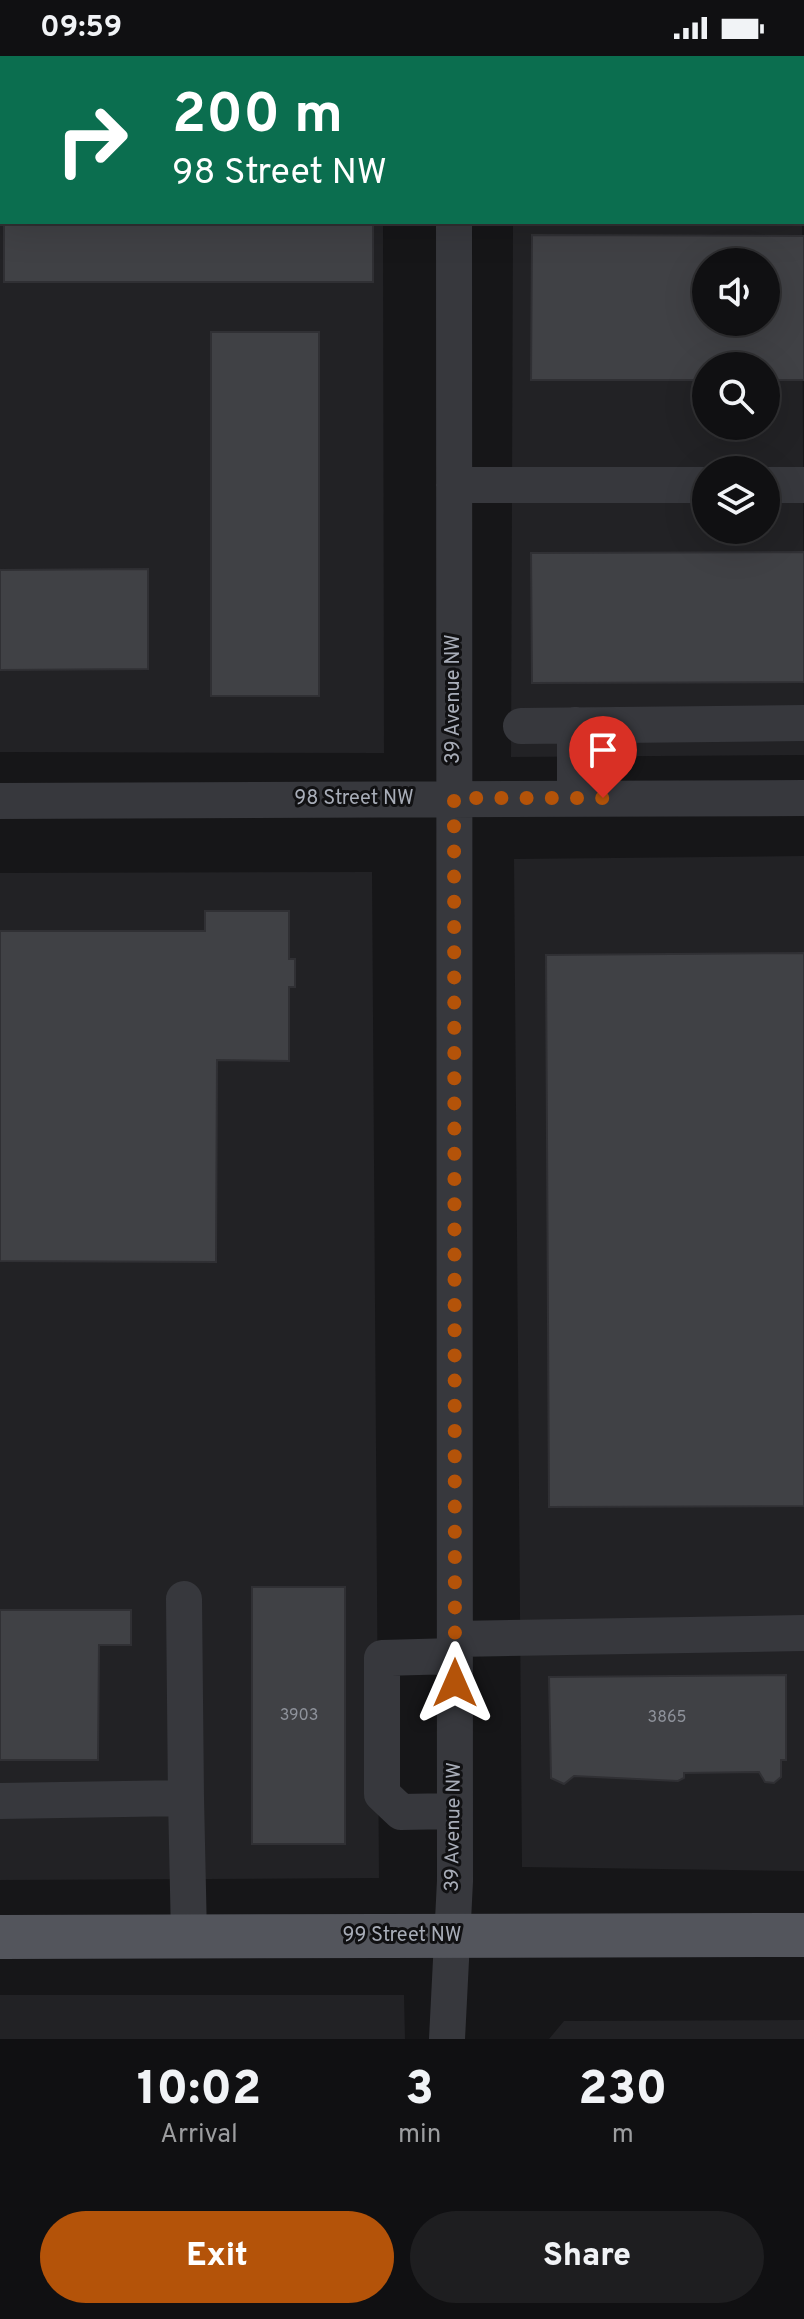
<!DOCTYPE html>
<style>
body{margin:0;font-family:Overpass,sans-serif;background:#1e1e20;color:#f1f3f6;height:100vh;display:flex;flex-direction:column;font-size:30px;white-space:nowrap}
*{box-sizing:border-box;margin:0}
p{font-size:26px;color:#9c9d9f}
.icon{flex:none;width:44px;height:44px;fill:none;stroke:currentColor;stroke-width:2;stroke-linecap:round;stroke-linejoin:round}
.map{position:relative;height:1983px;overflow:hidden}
.details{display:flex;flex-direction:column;background:#101012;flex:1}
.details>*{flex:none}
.top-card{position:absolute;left:0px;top:0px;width:804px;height:168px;box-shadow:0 8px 32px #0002,0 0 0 2px #303032;background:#0b6e4f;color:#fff;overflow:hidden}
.buttons{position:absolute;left:692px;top:192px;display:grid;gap:16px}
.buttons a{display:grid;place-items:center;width:88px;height:88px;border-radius:50%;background:#101012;box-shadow:0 8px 32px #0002,0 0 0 2px #303032;font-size:40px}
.pin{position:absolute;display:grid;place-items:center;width:68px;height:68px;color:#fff;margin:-82px -34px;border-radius:50% 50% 50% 0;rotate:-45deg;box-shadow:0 0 8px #0007}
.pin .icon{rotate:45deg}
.me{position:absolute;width:88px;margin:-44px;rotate:0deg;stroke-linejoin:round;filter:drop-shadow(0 0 6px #0008)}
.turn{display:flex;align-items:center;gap:28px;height:168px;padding:0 40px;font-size:36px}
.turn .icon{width:104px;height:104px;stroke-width:2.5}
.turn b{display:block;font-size:56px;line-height:68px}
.eta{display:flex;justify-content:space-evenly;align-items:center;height:136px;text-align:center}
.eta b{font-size:48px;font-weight:800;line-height:56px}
.action{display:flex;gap:16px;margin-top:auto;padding:16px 40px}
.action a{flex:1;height:92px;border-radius:48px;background:#b45309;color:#fff;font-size:32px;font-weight:800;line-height:92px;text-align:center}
.action a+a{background:#1e1e20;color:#f1f3f6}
.status{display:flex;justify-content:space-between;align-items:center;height:56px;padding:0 40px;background:#101012;direction:ltr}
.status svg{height:22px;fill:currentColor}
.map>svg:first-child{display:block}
.built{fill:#222225;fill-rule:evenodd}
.building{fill:#404145;stroke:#303034;stroke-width:2;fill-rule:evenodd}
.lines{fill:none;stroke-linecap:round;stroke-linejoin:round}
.minor{stroke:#37383d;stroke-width:36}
.major{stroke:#53555c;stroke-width:44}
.route{stroke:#b45309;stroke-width:14;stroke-dasharray:0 25.2}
.labels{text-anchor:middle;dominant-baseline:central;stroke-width:6;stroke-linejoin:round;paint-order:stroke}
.number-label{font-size:16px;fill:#8e929b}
.street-label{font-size:20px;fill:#a8adb8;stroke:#111113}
</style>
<div class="status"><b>09:59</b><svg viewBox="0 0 49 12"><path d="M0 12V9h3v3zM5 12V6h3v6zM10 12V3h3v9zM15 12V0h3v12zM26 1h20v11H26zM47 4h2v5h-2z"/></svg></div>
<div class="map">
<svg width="804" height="1983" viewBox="0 0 804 1983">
<rect width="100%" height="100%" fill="#161618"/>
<path class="built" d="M0,25L2,166H383L384,697L0,696Z
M802,98L804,699L511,701L513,166H802ZM706,206H766V266H706ZM706,310H766V370H706ZM706,414H766V474H706Z
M804,800V1815L522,1811L514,803Z
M372,816L379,1822L0,1824V817Z
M0,1939H404L405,1983H0Z
M804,1964V1983H549L564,1965Z"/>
<path class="building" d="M4,166H373V226H4Z
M532,179L804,180V324H766V310H706V324H531ZM706,206H766V266H706Z
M211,276H319V640H211Z
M804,496V626L532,627L531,497Z
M148,513V613L0,614V514Z
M205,855H289V903H295V931H289V1005L217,1004L216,1206L0,1205V875H205Z
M804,897V1450L549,1451L546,899Z
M252,1531H345V1788H252Z
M0,1554H131V1589H99L98,1704H0Z
M786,1619V1704H781V1721L774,1727L765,1726L759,1716L684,1717V1722L678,1725L574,1720L564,1728L551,1722L549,1621Z"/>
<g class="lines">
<path class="minor" d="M454,0V2
M802,137H804
M454,429H706
M766,429H804
M575,669V742
M521,670L804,667
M0,745L804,742
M455,1583L804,1577
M455,1600L382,1602V1738L401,1756L455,1755
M186,1742L189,1880
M0,1745L186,1742L184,1543
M447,1983L455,1825L454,166"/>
<path class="major" d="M0,1881L804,1879"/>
</g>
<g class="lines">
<path class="route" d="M455,1627L454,742H603"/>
</g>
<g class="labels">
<g class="number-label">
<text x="299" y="1660">3903</text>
<text x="667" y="1662">3865</text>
</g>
<g class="street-label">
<text transform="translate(454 643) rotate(-90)">39 Avenue NW</text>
<text x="354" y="743">98 Street NW</text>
<text transform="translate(454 1771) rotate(-89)">39 Avenue NW</text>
<text x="402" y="1880">99 Street NW</text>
</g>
</g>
</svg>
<div class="buttons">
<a><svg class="icon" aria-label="sound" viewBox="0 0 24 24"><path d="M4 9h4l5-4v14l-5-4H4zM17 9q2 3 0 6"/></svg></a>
<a><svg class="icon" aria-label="search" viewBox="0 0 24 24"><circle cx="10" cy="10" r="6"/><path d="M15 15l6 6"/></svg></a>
<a><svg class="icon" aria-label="layers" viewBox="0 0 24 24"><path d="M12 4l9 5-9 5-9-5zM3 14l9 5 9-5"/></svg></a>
</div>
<div class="pin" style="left:603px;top:742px;background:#d93025"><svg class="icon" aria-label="arrive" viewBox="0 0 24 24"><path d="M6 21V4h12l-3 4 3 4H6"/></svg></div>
<svg class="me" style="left:455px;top:1627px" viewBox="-20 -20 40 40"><path d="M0-17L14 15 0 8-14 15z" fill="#b45309" stroke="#fff" stroke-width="4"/></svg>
<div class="top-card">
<div class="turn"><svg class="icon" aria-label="right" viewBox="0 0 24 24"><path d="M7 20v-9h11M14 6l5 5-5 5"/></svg><div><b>200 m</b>98 Street NW</div></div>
</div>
</div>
<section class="details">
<div class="eta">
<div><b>10:02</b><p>Arrival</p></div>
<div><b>3</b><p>min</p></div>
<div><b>230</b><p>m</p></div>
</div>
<div class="action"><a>Exit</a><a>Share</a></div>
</section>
